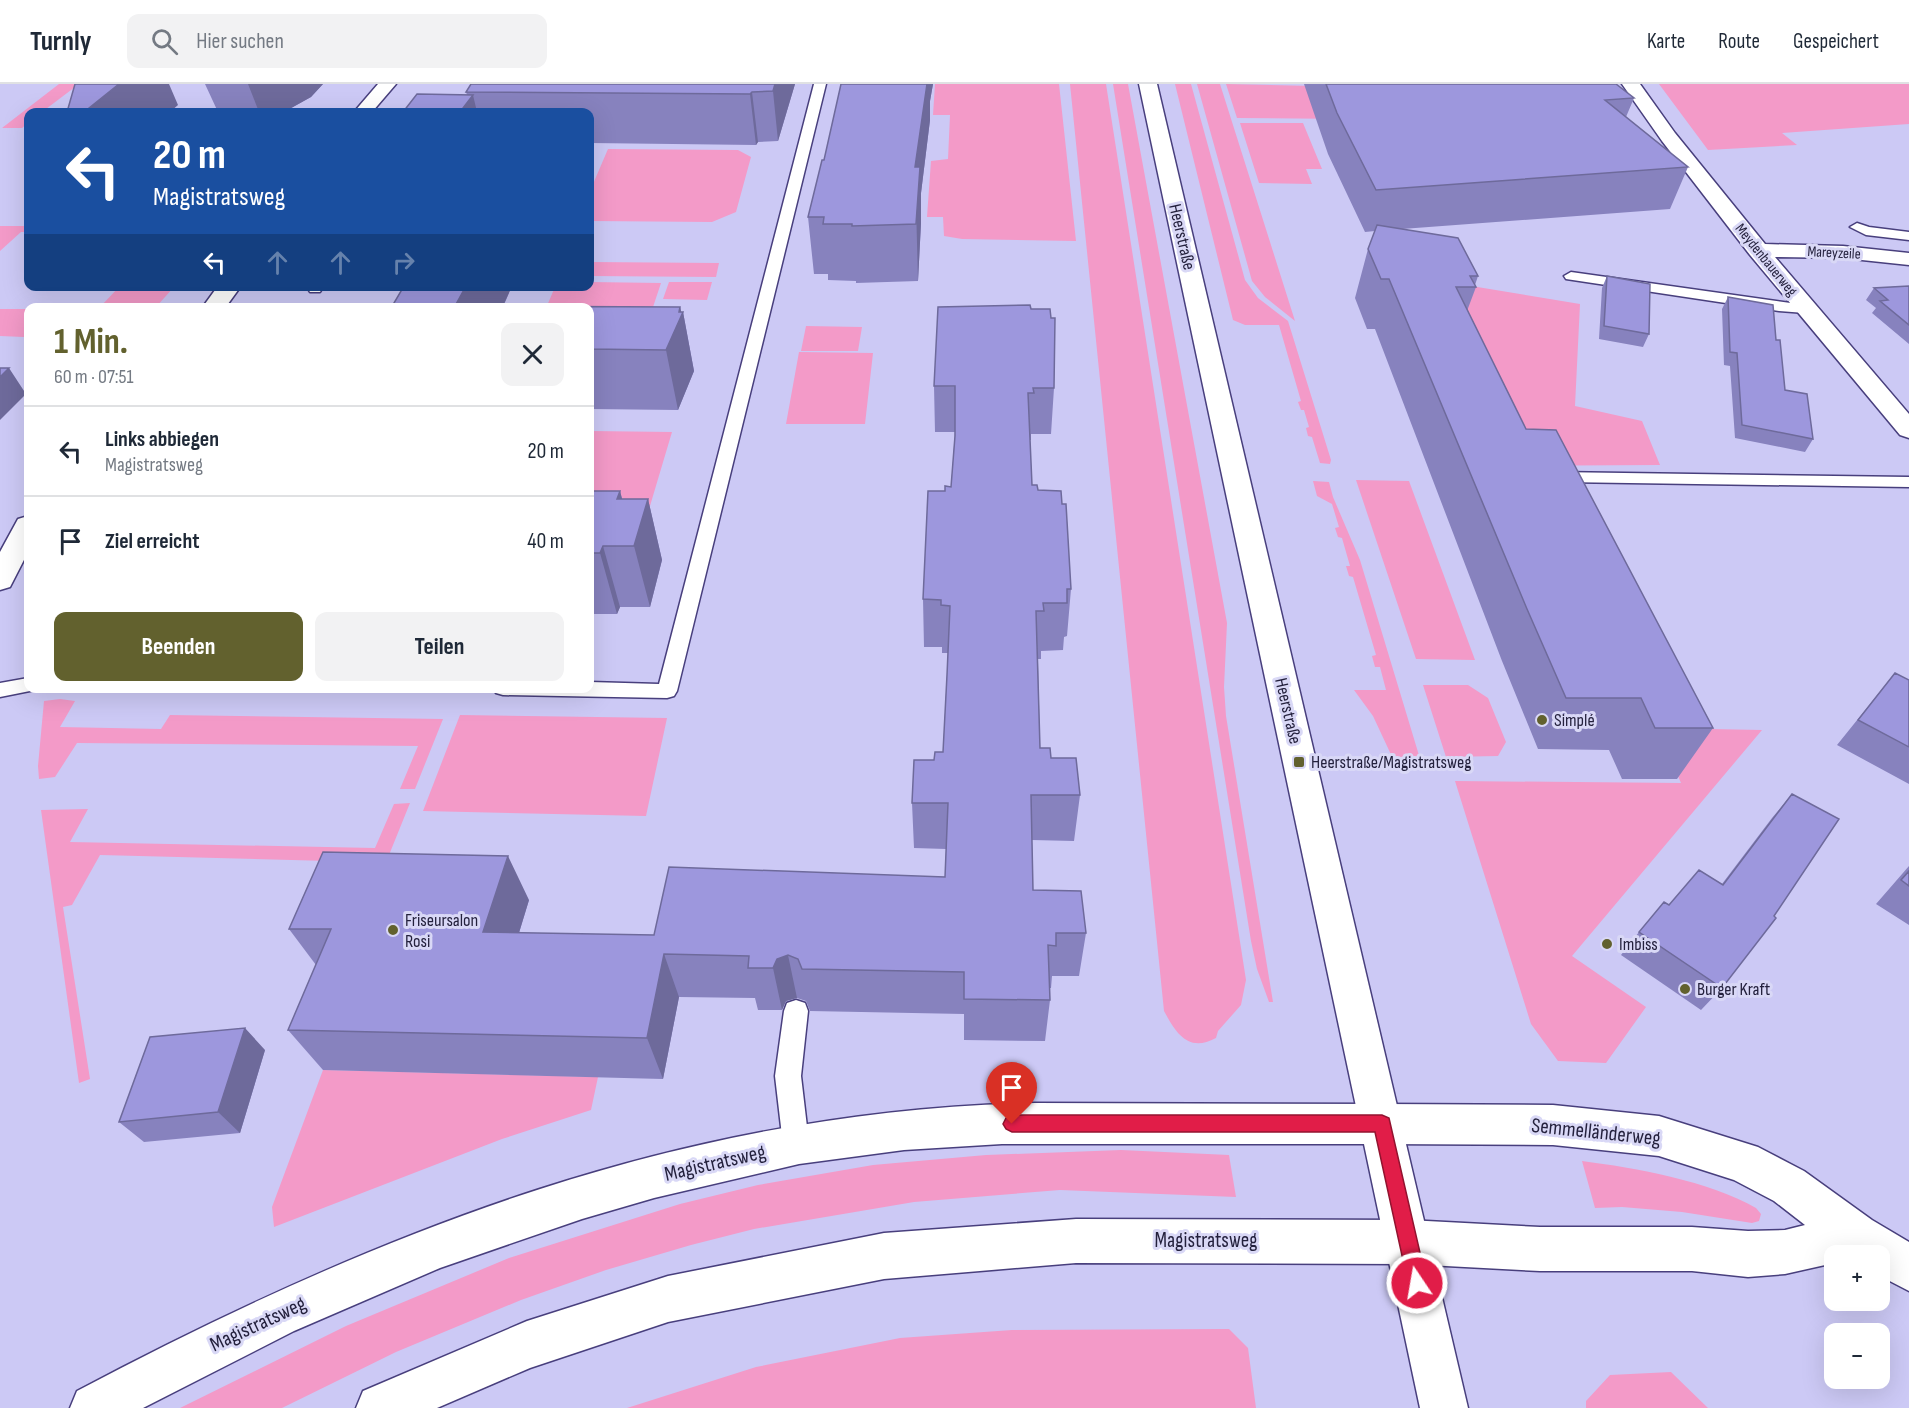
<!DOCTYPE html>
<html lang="de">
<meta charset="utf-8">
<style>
body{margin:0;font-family:"Sofia Sans Condensed",sans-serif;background:#f2f2f3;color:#1f2937;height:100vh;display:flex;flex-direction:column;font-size:22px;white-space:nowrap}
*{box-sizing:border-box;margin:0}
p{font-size:20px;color:#747a83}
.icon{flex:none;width:33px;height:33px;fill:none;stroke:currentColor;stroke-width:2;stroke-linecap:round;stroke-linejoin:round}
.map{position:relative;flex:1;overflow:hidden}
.sheet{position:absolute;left:24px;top:219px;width:570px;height:390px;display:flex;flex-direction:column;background:#fff;border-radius:12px;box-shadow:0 6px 24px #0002}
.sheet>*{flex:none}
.guide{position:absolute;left:24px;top:24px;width:570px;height:183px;border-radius:12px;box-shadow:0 6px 24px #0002;background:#1a4fa0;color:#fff;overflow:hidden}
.controls{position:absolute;left:1824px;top:1161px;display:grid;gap:12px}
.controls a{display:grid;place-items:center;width:66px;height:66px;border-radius:12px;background:#fff;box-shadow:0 6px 24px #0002;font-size:30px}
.pin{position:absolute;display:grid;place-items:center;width:51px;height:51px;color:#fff;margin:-62px -26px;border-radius:50% 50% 50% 0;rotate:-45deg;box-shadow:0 0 6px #0007}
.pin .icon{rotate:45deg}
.me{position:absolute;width:66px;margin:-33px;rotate:348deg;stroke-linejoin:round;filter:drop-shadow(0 0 4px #0008)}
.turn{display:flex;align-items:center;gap:21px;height:126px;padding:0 30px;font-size:27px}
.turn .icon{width:78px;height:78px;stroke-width:2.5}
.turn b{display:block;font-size:42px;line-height:51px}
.lanes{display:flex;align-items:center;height:57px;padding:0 30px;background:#0003;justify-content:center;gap:30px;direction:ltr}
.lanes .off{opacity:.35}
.round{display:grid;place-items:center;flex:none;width:63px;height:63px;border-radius:12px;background:#f2f2f3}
.overview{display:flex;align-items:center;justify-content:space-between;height:102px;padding:0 30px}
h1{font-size:36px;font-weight:700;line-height:45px;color:#62612e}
.button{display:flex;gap:12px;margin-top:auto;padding:12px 30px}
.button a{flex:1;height:69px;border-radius:12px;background:#62612e;color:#fff;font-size:24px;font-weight:700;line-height:69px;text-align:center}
.button a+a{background:#f2f2f3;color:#1f2937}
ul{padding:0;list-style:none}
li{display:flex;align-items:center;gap:18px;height:90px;padding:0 30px;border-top:2px solid #e0e1e3}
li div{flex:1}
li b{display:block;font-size:22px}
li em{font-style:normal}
header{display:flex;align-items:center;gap:36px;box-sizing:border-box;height:84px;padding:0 30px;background:#fff;border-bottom:2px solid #e0e1e3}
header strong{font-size:28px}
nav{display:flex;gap:33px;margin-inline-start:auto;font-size:21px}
.search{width:420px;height:54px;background:#f2f2f3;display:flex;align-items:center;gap:15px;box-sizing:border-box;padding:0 21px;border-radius:12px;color:#747a83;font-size:22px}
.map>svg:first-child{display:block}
.green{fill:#f39ac8}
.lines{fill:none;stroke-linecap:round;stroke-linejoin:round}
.service-casing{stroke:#483f7d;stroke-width:3}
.minor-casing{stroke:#483f7d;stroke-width:3}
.tertiary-casing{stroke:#483f7d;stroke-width:3}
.primary-casing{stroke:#483f7d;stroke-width:3}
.service{fill:#fff;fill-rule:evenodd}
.minor{fill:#fff;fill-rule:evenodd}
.tertiary{fill:#fff;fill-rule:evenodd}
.primary{fill:#fff;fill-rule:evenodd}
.wall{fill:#8782be}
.shaded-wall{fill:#6e6a9b}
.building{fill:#9d97dd;stroke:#6e6a9b;stroke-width:1.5}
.route{fill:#e11d48;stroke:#92132f;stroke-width:1.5}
.poi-dot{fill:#62612e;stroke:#d9d8f6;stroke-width:2}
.labels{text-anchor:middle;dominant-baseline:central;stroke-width:6;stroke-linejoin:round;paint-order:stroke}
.far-street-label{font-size:15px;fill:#24213d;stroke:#d9d8f6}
.street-label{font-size:18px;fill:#24213d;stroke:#d9d8f6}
.poi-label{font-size:18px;fill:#24213d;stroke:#d9d8f6;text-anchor:start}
.near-street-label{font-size:21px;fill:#24213d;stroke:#d9d8f6}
</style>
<header>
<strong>Turnly</strong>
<div class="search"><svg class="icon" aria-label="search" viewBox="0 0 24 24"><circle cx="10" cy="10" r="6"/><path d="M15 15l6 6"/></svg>Hier suchen</div>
<nav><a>Karte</a><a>Route</a><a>Gespeichert</a></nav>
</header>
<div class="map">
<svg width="1909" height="1324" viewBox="0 0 1909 1324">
<rect width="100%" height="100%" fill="#ccc9f5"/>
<path class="green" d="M59,0H79L42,28H28V39L22,44H2Z
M935,0H1059L1076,157L962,155L944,152L943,133H927L931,77L948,75L950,31H933Z
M1070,0H1106L1246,896L1241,921L1218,947L1216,954C1188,969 1176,949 1164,927Z
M1113,0H1128L1227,539L1224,603L1226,632L1273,918H1269L1257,885L1251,857Z
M1175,0H1191L1245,196L1258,214L1288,237L1331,376L1330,380L1320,379L1312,353L1308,352L1306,344L1309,343L1304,326H1301L1298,318L1301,317L1279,241H1245L1233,236Z
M1197,0H1220L1295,237L1265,213L1252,197Z
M1226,0L1397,4L1461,36L1237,34Z
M1659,0H1909V40L1782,49L1797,61L1708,66Z
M1240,39H1303L1322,85H1306L1312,100L1259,99Z
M608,65L738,66L751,73L736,128L712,138L590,137V107Z
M0,142H28V148H21L0,167Z
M590,178L719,179L716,193L590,192Z
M590,198L661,199L642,256L590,224H546L555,203L590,202Z
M669,198H712L707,216L663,215Z
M1447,198L1580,220L1575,322L1642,337L1660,381L1499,382Z
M120,202H174V203L156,223H100Z
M0,225H28V244L24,253L0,252Z
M806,242L862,243L858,267H801Z
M799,268L873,269L865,340H786Z
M590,347L672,348L647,432L590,431Z
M1356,396L1409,397L1475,576L1416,575Z
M1313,397L1329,398L1333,413L1360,476L1421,678L1394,677L1373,632L1354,606H1386L1380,583H1375L1372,572L1376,571L1353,493L1349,492L1346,482H1350L1342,454L1338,453L1335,444L1339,443L1332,420L1317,412Z
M1423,601H1468L1488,614L1506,658L1498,672L1446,673Z
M60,615L75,617L60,643L161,645L170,631L443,635L415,705H400L418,662L77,659L55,693L39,695L38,682L44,617Z
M460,631L667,634L646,732L423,727Z
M1657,644L1762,646L1572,872L1646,923L1606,979L1558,977L1531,940L1455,697L1681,699Z
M410,719L372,813L367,778L100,771L72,821L63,823L90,995L79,999L41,726L88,725L70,758L375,764L394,720Z
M323,986L598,993L591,1026L502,1055L274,1143L272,1123Z
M1121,1066L1229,1071L1236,1113L1060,1106L914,1118L754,1145L691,1161L606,1186L521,1216L396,1268L282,1324H180L346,1242L509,1174L680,1120L758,1101L873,1081L986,1071Z
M1582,1077C1636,1084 1709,1097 1756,1124L1761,1130L1759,1137L1752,1139L1682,1128L1622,1123L1595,1124Z
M1229,1245L1248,1264L1256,1324H627L756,1283L900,1254L1012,1246Z
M1671,1288L1708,1324H1586V1317L1610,1291Z"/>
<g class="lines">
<defs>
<path id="service" d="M814,0H826L677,607L674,612L667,614L503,611L496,609L493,604H590V598L659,600Z
M1857,139L1869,143L1909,148V156L1866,151L1850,143Z
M1571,188L1805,221L1812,225L1805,229L1779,227L1566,195L1564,192Z
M310,202H324L320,208H310L308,205Z
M1555,388L1909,393V403L1562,398L1550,399L1547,393L1549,389Z
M28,594V604H36L35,606L0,613V599Z
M796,916L805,919L808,927L801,992L809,1060L806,1069L796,1073L786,1069L783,1060L775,992L784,927L787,919Z"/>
<path id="minor" d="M378,0H396L372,28H354Z
M1622,0H1640L1675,49L1765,160L1843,162L1909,169V181L1843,174L1775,173L1909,330V354L1900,351L1750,171L1662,57Z
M218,202H241L225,224H202Z
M28,432V468L10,503L0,506V468L18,435Z
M1382,1020L1553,1021L1659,1032L1758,1063L1804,1087L1872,1136L1909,1158V1207L1880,1192V1172H1834V1179L1785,1190L1748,1193L1692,1187H1540L1408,1180L1392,1174L1386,1158L1392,1142L1408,1136L1540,1143H1692L1748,1147L1785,1146L1805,1141L1774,1117L1734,1096L1659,1072L1553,1061L1382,1060L1367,1054L1361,1040L1367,1026Z"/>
<path id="tertiary" d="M1035,1019L1382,1020L1397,1026L1403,1040L1397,1054L1382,1060H1002L904,1066L799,1080L654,1114L582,1135L440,1184L294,1247L143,1324H70L77,1307C381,1146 686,1026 1035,1019Z
M1076,1135L1408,1136L1424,1142L1430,1158L1424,1174L1408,1180L1076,1179L884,1195L668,1238L530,1284L437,1324H356L363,1307L527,1237L668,1192L884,1149Z"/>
<path id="primary" d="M1139,0H1157L1468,1324H1420Z"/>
</defs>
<use href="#service" class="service-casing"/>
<use href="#minor" class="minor-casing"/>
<use href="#tertiary" class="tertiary-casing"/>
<use href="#primary" class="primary-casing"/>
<use href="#service" class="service"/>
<use href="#minor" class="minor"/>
<use href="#tertiary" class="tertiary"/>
<use href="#primary" class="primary"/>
</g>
<path class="wall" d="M205,0H323L311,13L284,28H218Z
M795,0L778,57L758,58L756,61L590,59V28H403L467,11L466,8Z
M841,0H933L930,17V36L921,109V139L918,197L856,199V197L828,196V190H814L808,133L824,76Z
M1304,0H1616L1634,14L1626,33L1688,83L1670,125L1402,145L1478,192L1475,201L1476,203L1467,227L1526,345L1713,644L1677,695H1622L1609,666L1538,665L1502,577L1375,245H1367L1355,214L1368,165L1375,147L1365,148L1328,70Z
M1607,192L1649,250L1643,263L1599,255L1602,204Z
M404,202H512L503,223H680L681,228H683L694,287L678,326L590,325V224H391Z
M1909,202V260L1872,229L1876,224L1866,216L1874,204Z
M1728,213L1776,256L1785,306L1813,355L1805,368L1735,354L1730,282L1724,281L1722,225Z
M934,302L1054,304L1051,350H1031V356H1030L1032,401L1038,406L1062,420L1071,505L1067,552L1064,553L1063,566L1041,567V575H1038L1040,664L1051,674L1080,711L1074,757L1032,756L1033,806L1086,849L1079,892H1052L1051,904H1050V916L1045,957L964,956V930L810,927L806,917L797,914L786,917L782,926H758L755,914L679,913L663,995L323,986L288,946L316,881L289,845L529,816L519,849L654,851L945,793L946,765L914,764L912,719L934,676L943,668L948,569H942V563H924L923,515L945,407L951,403L955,348H935Z
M590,407H620L622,415H648L662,476L650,523H620L617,530H590Z
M1895,589L1909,596V700L1837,661Z
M1792,710L1722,904L1701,926L1621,871L1639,848L1669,821L1722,800L1772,734Z
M1909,782V841L1876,820Z
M265,966L240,1049L144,1058L119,1038Z"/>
<path class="shaded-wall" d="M119,0H169L178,21L170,28H84Z
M248,0H323L311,13L284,28H259Z
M775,0H795L778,57L773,7Z
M926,0H933L930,17V36L921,109V139L918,197L915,83Z
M752,8L758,58L756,61L750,10Z
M473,11L477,28H460Z
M466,202H512L502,224L455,222Z
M680,223L682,231L683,228L694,287L678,326L666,266Z
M9,284L26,310L0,336V293Z
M620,407L634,461L648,415L662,476L650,523L634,462L617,415Z
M603,462L620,523L617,530L600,469Z
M508,772L529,816L506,891L483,848Z
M664,870L679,913L663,995L647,954Z
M788,871L797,914L786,917L782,926L773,884L777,875Z
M245,944L265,966L240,1049L218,1028Z"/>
<path class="building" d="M75,0H119L84,28H67Z
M471,0H775L773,7L752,8L750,10L466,8Z
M841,0H927L915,83H920L916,140L852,142V140H823L824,133H808L822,76H824Z
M1326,0H1616L1634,14L1605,16L1688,83L1376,106L1337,29Z
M417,10L473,11L460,28H403Z
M1377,141L1458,154L1478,192H1470L1476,203H1456L1526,345L1556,346L1713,644H1655L1641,614H1566L1527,525L1389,195H1381L1368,165Z
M1607,192L1650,200L1649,250L1604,242Z
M404,202H466L455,222L680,223L679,228H683L666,266L590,265V224H391Z
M1909,202V241L1880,217L1888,216L1874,204Z
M1728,213L1773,221L1776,256H1780L1785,306L1807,310L1813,355L1742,341L1737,269L1730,268Z
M1030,221L1031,225H1050L1051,234H1055L1054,304H1033L1034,309H1028L1032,401H1037L1038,406L1061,407L1062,420H1066L1071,505H1067V519H1043L1044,527H1036L1040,664H1050L1051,674H1076L1080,711H1031L1033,806L1081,807L1086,849H1056V862L1048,861L1050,916L964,915V888L802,885L798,875L788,871L777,875L773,884H748L749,872L664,870L647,954L288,946L331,845H289L323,768L508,772L483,848L654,851L669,783L945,793L948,719H912L914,676H934L935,668H943L947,591L950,522L941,521V516L923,515L928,407H945V402L951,403L955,352V302H934L938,223Z
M0,284H9L0,293Z
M590,407H620L617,415H648L634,462H603L600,469H590Z
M1895,589L1909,596V663L1858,636Z
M1792,710L1839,735L1774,832L1776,834L1722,904L1639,848L1664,818L1669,821L1699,786L1723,801Z
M1909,787V802L1901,796Z
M245,944L218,1028L119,1038L150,953Z"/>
<path class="route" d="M1012,1031H1382L1389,1034L1427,1199L1424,1205L1417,1208L1410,1205L1408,1199L1375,1048H1012L1006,1045L1003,1040L1006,1034Z"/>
<g class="poi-dot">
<circle cx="1542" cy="636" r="6"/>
<rect x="1293" y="672" width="12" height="12" rx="3"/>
<circle cx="393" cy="846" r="6"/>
<circle cx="1607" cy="860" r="6"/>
<circle cx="1685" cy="905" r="6"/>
</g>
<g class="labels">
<g class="far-street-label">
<text transform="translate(1834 169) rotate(3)">Mareyzeile</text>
<text transform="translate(1766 176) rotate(51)">Meydenbauerweg</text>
</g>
<g class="street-label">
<text transform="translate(1182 153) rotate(77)">Heerstraße</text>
<text transform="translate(1288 627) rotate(77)">Heerstraße</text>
</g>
<g class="poi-label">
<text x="1554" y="636">Simplé</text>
<text x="1311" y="678">Heerstraße/Magistratsweg</text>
<text x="405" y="836">Friseursalon<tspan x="405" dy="21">Rosi</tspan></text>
<text x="1619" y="860">Imbiss</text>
<text x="1697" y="905">Burger Kraft</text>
</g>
<g class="near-street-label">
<text transform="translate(1596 1048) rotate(6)">Semmelländerweg</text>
<text transform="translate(715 1079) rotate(-13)">Magistratsweg</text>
<text x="1206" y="1156">Magistratsweg</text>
<text transform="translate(258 1240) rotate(-25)">Magistratsweg</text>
</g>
</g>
</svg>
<div class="controls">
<a>+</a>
<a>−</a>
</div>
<div class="pin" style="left:1012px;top:1040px;background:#d93025"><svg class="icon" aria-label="arrive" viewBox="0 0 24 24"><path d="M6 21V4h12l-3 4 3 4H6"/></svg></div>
<svg class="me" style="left:1417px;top:1199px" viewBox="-20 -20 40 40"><circle r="17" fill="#e11d48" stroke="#fff" stroke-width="3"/><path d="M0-11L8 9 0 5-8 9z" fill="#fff"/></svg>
<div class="guide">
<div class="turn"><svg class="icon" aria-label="left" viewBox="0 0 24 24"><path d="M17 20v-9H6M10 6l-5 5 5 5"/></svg><div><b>20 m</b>Magistratsweg</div></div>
<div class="lanes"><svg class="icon" aria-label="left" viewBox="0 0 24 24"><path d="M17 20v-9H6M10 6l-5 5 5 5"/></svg><svg class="icon off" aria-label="ahead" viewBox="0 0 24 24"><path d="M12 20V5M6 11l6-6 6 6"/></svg><svg class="icon off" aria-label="ahead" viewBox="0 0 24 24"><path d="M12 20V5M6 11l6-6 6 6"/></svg><svg class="icon off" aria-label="right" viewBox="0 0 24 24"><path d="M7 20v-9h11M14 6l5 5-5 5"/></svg></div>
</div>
<section class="sheet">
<div class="overview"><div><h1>1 Min.</h1><p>60 m · 07:51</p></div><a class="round"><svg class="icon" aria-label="close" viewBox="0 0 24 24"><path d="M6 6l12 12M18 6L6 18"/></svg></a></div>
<ul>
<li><svg class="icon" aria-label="left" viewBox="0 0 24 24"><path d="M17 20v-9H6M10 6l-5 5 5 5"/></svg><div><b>Links abbiegen</b><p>Magistratsweg</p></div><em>20 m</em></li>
<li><svg class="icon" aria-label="arrive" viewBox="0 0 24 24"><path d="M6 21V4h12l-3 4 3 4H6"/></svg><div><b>Ziel erreicht</b></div><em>40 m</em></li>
</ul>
<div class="button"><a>Beenden</a><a>Teilen</a></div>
</section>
</div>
